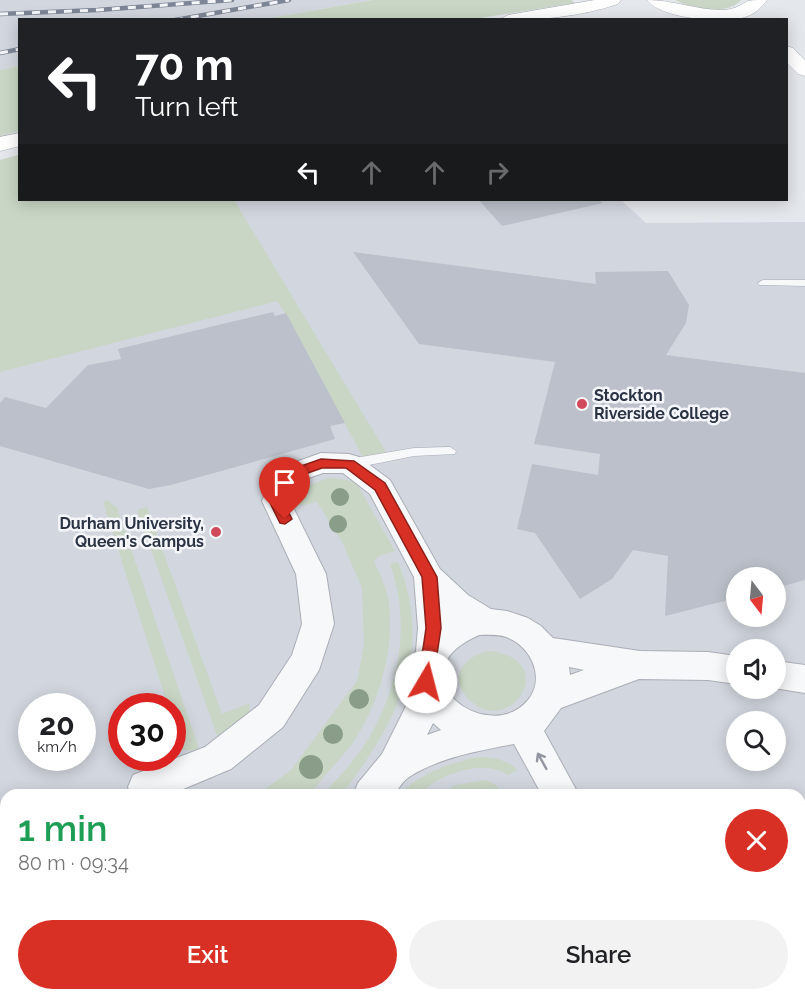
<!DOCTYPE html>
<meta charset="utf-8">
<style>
body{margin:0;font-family:Raleway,sans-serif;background:#f2f2f2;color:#202124;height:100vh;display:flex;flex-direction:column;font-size:22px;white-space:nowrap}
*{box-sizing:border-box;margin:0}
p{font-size:20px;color:#757577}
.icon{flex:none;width:33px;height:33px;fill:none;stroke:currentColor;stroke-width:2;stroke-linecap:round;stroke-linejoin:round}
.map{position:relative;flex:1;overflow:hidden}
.drawer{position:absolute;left:0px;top:789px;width:806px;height:212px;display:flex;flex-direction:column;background:#fff;border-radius:18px 18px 0 0;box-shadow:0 3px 15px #0003}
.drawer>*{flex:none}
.banner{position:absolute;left:18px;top:18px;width:770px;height:183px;border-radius:0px;box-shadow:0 3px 15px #0003;background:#202124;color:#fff;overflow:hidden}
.needle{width:39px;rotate:164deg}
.controls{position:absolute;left:726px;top:567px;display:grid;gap:12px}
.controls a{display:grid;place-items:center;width:60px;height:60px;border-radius:50%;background:#fff;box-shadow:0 3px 15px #0003;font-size:30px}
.speed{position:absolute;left:18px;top:693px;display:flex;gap:12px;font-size:30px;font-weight:700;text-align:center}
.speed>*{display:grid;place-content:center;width:78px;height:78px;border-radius:50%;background:#fff;box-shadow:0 3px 15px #0003;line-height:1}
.speed small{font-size:15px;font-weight:400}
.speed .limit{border:9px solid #d22;background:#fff;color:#111}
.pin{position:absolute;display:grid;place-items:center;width:51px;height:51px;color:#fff;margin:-62px -26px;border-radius:50% 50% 50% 0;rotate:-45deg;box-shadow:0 0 6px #0007}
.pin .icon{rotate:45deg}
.me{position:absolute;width:66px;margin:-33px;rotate:8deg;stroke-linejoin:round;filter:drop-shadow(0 0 4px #0008)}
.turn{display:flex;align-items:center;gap:21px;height:126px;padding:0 18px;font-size:27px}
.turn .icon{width:78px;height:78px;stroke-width:2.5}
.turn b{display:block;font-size:42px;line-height:51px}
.lanes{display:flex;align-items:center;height:57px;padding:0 18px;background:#0003;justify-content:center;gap:30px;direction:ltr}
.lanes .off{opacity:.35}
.round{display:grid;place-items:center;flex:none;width:63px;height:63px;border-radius:32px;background:#f2f2f2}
.head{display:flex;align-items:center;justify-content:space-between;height:102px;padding:0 18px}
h1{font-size:36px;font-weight:600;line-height:45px;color:#1e9e55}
.button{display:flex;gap:12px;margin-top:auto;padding:12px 18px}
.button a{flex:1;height:69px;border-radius:36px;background:#d93025;color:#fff;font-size:24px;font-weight:600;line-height:69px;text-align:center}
.button a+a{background:#f2f2f2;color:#202124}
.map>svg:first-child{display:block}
.built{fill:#d2d6de;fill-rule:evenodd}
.green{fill:#c9d6c5}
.building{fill:#bbc0ca}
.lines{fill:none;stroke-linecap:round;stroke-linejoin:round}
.lane-casing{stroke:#a9aeb7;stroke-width:1}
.street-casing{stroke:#a9aeb7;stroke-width:2}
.secondary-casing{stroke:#a9aeb7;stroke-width:1}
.lane{fill:#f7f8fa;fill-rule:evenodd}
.street{fill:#f7f8fa;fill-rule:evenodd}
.secondary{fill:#fff;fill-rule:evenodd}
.rail-casing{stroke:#7d8696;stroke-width:4.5}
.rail{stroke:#f4f6f9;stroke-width:3;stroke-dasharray:8;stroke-linecap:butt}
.tree{fill:#899d89}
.oneway{stroke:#9196a0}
.route{fill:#d93025;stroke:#8d1f18;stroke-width:1.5}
.poi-dot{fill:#d1495b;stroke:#f4f6f9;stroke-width:2}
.labels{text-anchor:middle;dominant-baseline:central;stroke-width:5;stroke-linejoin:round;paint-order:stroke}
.poi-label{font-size:16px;font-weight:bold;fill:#2b3445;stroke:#f4f6f9;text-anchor:start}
</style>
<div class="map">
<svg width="805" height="1000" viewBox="0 0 805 1000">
<rect width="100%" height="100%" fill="#e4e7ec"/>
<path class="built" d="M0,0H373L264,19L20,20L19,66L0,70Z
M19,155L20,200H621L646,223L805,222V1000H0V160ZM736,578H776V616H736ZM736,650H776V688H736ZM32,706H82V758H32ZM122,706H172V758H122ZM736,722H776V760H736ZM6,795H800V994H6Z"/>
<path class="green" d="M373,0H571L575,3L474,19H264Z
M675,0H741C727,16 692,9 675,0Z
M19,66V131L0,136V70Z
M19,155L20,200H234L386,452L365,461L286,314L277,301L0,372V160Z
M328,478L347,480L357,484L395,551L379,556L374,561C380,575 388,590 389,605C394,651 380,699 356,738C343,758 323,775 310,795H257L291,770L357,681L364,644L362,588L342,542L317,502L295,507L292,500L296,491Z
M108,500L117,508L199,749L190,751L173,748L172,706H168L103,502Z
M147,507L222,714L250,703L248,719L219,741L137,510Z
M398,562C435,652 396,724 341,795H323C341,774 362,753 374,729C401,677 410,620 390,564Z
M488,651C565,658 507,745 466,696C448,675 466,656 488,651Z
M477,757C492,757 506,759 517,770L508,775C487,761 457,770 437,781C430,784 424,791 418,794C413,797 404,795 399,795C420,773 448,764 477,757Z
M486,780L496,785L503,795H440L456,785Z
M301,994L393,995L402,1000H300Z"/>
<path class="building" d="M479,200H599L603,203L502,226Z
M353,252L596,284L595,272L668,271L689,305L686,323L666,355L805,373V580L776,588V578H736V598L665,616L668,556L633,550L612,579L580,599L535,533L517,529L532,464L598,475L600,454L534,444L555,362L419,344Z
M273,312L275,316L286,313L345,423L330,426L335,439L171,485L149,489L0,446V403L5,397L46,408L88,365L121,359L118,349Z
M805,924V1000H631L630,994H800V925Z"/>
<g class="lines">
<defs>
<path id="lane" d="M763,280H805V286L759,285L758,283Z
M450,447L456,451L455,454L414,456L349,469L342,464L349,459L414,448Z"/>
<path id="street" d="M321,453L349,454L359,457L390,480L440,569L468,595L491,609L507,611L528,618L541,626L553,638L640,651L708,652L736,656V684L708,680L639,679L561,708L544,731L579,795H542L514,744C479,751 440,757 409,777C403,781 398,789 394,795H353L358,783L382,754L413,692L409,670L416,651L418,628L414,577L370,494L343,473H323L297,482L290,501L326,574L334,624L319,670L283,727L231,769L169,795H131L128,787L133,775L205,747L259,705L292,655L302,624L296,574L262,501L276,469ZM479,635C487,635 498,634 506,637C531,646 546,678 528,700C488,748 390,674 479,635ZM569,667L584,670L570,675ZM433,723L441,730L427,735Z
M776,661L805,665V693L774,688Z
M253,994H295V1000H253Z
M509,994H552L550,1000H507Z"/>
<path id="secondary" d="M595,0H621L618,4C579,17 541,20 499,20L508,15Z
M647,0C673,0 696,10 722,10C733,10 739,6 748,1C752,0 762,0 767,0C761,8 755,14 745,17C724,24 661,19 647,0Z
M786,46L793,48L805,60V76L798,74L786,62Z
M20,133V146L0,151V137Z"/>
</defs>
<use href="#lane" class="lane-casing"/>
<use href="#street" class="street-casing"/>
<use href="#secondary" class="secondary-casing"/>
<use href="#lane" class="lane"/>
<use href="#street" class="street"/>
<use href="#secondary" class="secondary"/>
<defs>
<path id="rail" d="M0,14L98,10L232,0
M175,20L289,0
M0,53L20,49"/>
</defs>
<use href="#rail" class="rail-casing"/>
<use href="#rail" class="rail"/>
</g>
<g class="tree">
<circle cx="340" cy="497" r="9"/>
<circle cx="338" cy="524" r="9"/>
<circle cx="359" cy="699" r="10"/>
<circle cx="333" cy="734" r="10"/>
<circle cx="311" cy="767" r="12"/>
</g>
<defs><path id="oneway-shaft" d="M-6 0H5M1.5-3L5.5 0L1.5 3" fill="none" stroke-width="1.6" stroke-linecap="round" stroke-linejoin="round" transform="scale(1.5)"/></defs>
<use class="oneway" href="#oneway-shaft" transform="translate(542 761) rotate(-119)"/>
<path class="route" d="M321,459L354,461L385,483L437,577L441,628L432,687L426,689L420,687L418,682V665L423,649L426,628L422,577L375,490L346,468H322L291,479L283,501L292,519L285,524L280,523L269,501L281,473Z"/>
<g class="poi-dot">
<circle cx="582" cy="404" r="6"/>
<circle cx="216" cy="532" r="6"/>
</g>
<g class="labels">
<g class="poi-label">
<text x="594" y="395">Stockton<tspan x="594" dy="18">Riverside College</tspan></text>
<text x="204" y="523" text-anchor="end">Durham University,<tspan x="204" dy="18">Queen's Campus</tspan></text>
</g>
</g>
</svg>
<div class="controls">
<a><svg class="needle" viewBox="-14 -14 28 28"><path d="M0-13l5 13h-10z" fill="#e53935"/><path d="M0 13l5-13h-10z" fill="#757577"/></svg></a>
<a><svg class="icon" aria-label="sound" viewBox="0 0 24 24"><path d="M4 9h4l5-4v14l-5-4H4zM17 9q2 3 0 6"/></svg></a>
<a><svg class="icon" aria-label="search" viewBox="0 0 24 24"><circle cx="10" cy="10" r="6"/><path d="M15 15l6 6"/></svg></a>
</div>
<div class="speed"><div>20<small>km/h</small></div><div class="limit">30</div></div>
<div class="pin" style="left:285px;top:519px;background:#d93025"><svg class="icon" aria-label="arrive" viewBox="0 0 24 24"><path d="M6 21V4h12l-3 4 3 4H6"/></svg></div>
<svg class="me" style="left:426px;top:682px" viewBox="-20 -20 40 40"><circle r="19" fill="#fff"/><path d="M0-13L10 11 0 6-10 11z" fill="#d93025"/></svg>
<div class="banner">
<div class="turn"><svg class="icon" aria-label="left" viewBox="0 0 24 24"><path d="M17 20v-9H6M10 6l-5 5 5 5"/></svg><div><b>70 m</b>Turn left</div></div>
<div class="lanes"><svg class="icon" aria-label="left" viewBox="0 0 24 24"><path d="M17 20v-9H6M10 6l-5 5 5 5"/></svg><svg class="icon off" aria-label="ahead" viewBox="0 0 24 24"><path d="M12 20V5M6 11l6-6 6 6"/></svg><svg class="icon off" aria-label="ahead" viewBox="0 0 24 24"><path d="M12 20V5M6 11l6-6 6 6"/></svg><svg class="icon off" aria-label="right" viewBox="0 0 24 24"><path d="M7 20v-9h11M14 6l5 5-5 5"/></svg></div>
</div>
<section class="drawer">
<div class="head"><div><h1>1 min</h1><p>80 m · 09:34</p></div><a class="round" style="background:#d93025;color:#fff"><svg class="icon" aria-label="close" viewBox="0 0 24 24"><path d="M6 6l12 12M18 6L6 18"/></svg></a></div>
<div class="button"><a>Exit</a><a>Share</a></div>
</section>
</div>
